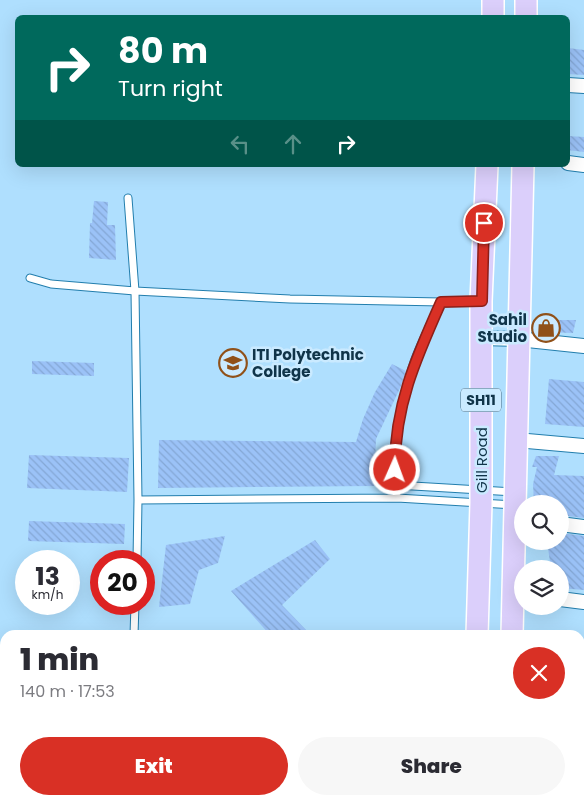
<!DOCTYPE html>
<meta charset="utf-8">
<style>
body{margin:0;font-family:Poppins,sans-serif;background:#f7f7f7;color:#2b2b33;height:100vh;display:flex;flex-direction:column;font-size:19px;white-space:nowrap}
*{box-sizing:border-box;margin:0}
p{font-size:16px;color:#7c7c81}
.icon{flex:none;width:28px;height:28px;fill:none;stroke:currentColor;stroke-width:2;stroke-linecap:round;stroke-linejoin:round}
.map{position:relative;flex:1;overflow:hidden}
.drawer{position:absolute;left:0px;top:630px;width:585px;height:175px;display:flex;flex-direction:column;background:#fff;border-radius:15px 15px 0 0;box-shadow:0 5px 20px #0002}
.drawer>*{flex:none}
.hud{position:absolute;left:15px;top:15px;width:555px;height:152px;border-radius:8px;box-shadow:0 5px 20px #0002;background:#00695c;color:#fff;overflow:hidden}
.buttons{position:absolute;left:514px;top:495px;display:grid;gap:10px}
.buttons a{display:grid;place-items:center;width:55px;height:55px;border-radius:50%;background:#fff;box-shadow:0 5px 20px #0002;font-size:25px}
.speed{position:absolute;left:15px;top:550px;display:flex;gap:10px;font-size:25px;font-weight:700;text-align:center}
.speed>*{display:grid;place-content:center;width:65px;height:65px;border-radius:50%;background:#fff;box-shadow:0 5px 20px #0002;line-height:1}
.speed small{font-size:12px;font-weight:400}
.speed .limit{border:8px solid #d22;background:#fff;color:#111}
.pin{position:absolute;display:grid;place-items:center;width:42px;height:42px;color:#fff;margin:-21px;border:2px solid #fff;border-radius:50%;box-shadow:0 1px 5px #0007}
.me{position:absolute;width:55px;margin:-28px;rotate:2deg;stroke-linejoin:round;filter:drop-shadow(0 0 4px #0008)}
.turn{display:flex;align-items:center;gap:18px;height:105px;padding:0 20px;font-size:22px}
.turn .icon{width:65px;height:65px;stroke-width:2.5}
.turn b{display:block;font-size:35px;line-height:42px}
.lanes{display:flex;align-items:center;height:48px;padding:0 20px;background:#0003;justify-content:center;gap:25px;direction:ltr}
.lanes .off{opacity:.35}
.round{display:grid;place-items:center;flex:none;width:52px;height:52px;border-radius:26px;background:#f7f7f7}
.summary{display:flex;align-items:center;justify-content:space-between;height:85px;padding:0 20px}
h1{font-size:30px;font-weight:800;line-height:38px}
.cta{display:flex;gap:10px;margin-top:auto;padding:10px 20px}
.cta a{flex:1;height:58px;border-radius:30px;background:#d93025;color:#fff;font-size:20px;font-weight:800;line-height:58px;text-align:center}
.cta a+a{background:#f7f7f7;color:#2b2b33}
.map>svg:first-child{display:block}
.building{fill:url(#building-back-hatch)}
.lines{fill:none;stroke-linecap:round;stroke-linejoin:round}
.service-casing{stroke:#227ead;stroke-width:9}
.minor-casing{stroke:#227ead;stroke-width:16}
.primary-casing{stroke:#fff;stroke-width:24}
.service{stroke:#fff;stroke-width:7}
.minor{stroke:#fff;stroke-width:14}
.primary{stroke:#dbcffb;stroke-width:21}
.route-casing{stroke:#8d1f18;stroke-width:12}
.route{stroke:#d93025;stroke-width:9}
.labels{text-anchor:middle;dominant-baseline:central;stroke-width:5;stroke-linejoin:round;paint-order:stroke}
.shield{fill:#caeaff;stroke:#486b80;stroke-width:1}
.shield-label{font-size:14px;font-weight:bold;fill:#103449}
.poi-label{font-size:15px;font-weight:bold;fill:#103449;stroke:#caeaff;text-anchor:end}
.street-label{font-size:15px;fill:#103449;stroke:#caeaff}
</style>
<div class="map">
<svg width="584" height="805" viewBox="0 0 584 805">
<defs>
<pattern id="building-back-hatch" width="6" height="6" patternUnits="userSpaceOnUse" patternTransform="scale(1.25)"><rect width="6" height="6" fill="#9bc2f7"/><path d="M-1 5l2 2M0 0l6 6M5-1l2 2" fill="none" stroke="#84a7d5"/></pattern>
</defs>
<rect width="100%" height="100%" fill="#afdffe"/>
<path class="building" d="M568,48L584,50V75L568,74Z
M568,136L584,137V152L568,150Z
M94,201L108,202L107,225H115L116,260L89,258L90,223H92Z
M544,320H576L573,333L543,332Z
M32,361L94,363V376L32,374Z
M392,364L406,371L401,386L376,439L374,486L158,488L159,440L356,442L363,419L375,392Z
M549,379L584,382V427L545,424Z
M29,455L129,458L127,492L27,488Z
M536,456H559L554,475L584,476V518L560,515V504H534L533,484L537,467H532Z
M29,521L125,524L124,544L28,541Z
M560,533L584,536V590L560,588V569H551L547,541H560Z
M225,536L218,563L199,570L190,604L159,607L166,545Z
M315,540L330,559L282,605L311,635H270L231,591Z"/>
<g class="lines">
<defs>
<path id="service" d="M128,198L135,291L138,500
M30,278L51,284L135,291L290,299L441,302L479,301
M396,485L513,492
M397,498C393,451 399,406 414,362C421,342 432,322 441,302
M137,561L138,500L397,498L514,505
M134,635L135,604"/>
<path id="minor" d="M568,85L584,86
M568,163L584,165
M481,338L518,339L584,346
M516,440L584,446
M560,524L584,527
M560,599L584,602
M580,678H584
M580,777H584"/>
<path id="primary" d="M493,18V0
M526,18V0
M477,635L481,503V301L487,165
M512,635L523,165
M473,805L474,800
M508,805V800"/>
</defs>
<use href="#service" class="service-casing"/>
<use href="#minor" class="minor-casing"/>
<use href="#primary" class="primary-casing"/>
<use href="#service" class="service"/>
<use href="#minor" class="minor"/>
<use href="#primary" class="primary"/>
</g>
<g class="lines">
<defs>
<path id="route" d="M395,470C394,407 416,358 441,302L482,301L484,223"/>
</defs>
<use href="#route" class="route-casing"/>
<use href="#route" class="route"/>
</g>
<defs>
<symbol id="shop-ring" viewBox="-11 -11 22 22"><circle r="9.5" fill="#caeaff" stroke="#905119" stroke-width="1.5"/><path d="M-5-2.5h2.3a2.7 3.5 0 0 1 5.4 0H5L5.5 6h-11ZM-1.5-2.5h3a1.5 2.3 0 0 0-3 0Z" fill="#905119"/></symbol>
<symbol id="university-ring" viewBox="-11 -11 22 22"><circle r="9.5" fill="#caeaff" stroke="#905119" stroke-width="1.5"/><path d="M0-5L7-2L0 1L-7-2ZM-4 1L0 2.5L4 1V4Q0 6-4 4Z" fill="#905119"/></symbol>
</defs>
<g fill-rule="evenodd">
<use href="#shop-ring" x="530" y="312" width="32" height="32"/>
<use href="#university-ring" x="217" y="347" width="32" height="32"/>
</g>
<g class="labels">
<rect class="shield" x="461" y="388.5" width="40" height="23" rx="4"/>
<g class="shield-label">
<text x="481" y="400">SH11</text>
</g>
<g class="poi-label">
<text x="527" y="319">Sahil<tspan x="527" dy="17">Studio</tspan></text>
<text x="252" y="354" text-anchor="start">ITI Polytechnic<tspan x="252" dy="17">College</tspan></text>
</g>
<g class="street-label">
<text transform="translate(481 460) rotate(-90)">Gill Road</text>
</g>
</g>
</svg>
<div class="buttons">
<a><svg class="icon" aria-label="search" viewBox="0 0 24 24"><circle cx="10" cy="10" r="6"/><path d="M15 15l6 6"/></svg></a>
<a><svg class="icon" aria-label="layers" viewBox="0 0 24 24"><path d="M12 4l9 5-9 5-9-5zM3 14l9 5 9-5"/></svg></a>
</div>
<div class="speed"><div>13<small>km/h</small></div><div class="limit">20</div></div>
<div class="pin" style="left:484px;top:223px;background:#d93025"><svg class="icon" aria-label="arrive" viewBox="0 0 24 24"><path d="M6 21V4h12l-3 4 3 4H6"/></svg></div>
<svg class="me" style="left:395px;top:470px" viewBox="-20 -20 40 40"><circle r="17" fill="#d93025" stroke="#fff" stroke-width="3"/><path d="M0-11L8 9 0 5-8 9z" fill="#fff"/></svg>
<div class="hud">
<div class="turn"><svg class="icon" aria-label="right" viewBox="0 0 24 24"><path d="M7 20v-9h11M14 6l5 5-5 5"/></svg><div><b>80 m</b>Turn right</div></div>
<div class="lanes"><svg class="icon off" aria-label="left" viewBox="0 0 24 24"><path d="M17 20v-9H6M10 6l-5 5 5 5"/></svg><svg class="icon off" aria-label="ahead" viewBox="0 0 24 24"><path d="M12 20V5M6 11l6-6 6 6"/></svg><svg class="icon" aria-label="right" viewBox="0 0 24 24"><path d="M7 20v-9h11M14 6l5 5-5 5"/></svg></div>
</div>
<section class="drawer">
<div class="summary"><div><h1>1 min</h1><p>140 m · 17:53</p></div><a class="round" style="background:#d93025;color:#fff"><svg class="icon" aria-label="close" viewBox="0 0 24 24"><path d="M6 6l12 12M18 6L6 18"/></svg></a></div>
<div class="cta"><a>Exit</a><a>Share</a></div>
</section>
</div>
